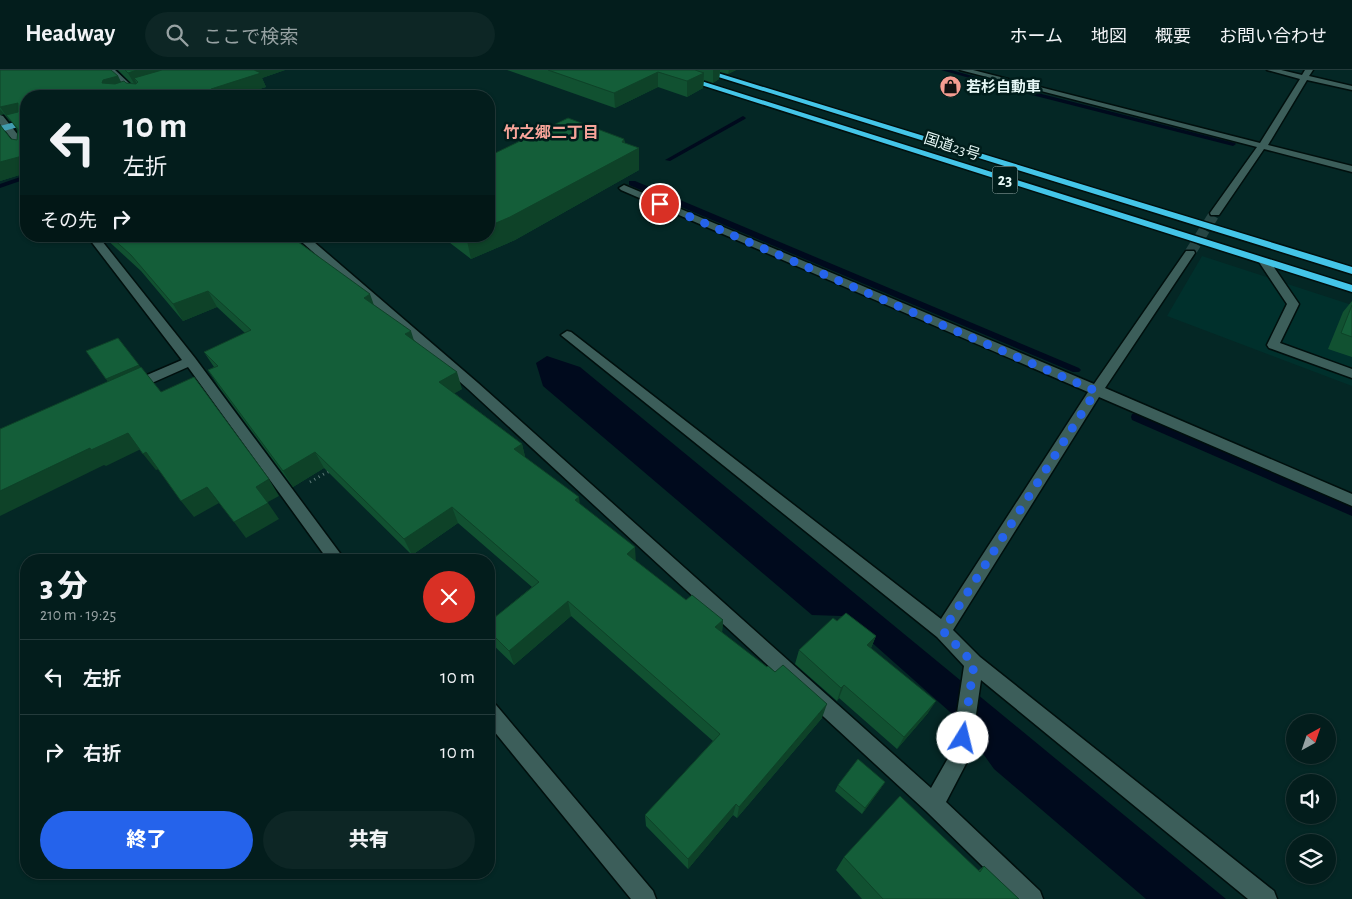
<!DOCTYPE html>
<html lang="ja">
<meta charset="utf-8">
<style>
body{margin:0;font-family:"Alegreya Sans","Noto Sans JP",sans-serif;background:#0d2625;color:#f1f3f6;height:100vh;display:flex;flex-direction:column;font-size:19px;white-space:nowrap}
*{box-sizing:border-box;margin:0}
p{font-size:16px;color:#97a2a3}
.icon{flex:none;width:28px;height:28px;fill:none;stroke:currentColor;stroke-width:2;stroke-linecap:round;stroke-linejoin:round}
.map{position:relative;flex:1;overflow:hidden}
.drawer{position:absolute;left:20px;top:484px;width:475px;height:325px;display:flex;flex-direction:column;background:#031d1c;border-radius:20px;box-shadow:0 1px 4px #0004,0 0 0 1px #243b3b}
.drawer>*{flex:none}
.hud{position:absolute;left:20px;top:20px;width:475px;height:152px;border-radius:20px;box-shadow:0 1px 4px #0004,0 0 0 1px #243b3b;background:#031d1c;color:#f1f3f6;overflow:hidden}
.needle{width:32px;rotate:40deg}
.controls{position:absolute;left:1286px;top:644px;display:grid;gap:10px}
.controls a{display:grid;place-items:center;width:50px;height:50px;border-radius:50%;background:#031d1c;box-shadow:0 1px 4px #0004,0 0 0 1px #243b3b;font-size:25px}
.pin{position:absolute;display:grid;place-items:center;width:42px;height:42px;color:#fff;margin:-21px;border:2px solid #fff;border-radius:50%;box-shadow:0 1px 5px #0007}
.me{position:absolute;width:55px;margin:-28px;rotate:9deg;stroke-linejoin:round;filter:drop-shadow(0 0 4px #0008)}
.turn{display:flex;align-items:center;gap:18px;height:105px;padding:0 20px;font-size:22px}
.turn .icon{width:65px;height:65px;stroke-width:2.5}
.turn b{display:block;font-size:35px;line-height:42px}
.then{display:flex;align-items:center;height:48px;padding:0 20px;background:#0003;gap:10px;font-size:19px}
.round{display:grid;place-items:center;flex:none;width:52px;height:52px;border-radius:26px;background:#0d2625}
.overview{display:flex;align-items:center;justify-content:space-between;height:85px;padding:0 20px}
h1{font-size:30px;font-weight:800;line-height:38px}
.primary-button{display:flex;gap:10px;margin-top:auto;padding:10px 20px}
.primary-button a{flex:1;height:58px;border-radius:30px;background:#2563eb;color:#fff;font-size:20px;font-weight:800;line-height:58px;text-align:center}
.primary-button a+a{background:#0d2625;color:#f1f3f6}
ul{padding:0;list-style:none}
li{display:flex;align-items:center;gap:15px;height:75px;padding:0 20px;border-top:1px solid #243b3b}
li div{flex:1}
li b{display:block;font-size:19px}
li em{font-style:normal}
header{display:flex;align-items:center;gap:30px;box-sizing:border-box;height:70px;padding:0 25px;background:#031d1c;border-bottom:1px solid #243b3b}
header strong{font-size:24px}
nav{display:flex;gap:28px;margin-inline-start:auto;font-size:18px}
.search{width:350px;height:45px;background:#0d2625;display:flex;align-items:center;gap:12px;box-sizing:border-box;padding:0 18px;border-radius:28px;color:#97a2a3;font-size:19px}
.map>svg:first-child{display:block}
.built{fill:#00302c}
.water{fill:#000a1d}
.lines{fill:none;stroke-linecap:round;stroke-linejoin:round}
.stream{fill:#000a1d;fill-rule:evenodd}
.minor-tunnel{stroke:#264644;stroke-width:11;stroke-dasharray:11 5.5;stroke-linecap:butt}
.minor-casing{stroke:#000f0d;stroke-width:3}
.major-casing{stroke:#000f0d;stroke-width:3}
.highway-casing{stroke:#000f0d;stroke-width:3}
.path{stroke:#5f7b79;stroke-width:3;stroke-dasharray:1 4;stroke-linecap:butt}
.minor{fill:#3c5e5a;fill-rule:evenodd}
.major{fill:#419caf;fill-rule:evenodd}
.highway{fill:#44c5e8;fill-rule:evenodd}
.wall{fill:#115131}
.shaded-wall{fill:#0e4228}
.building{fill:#145e39;stroke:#0e4228}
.route{stroke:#2563eb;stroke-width:9;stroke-dasharray:0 16.2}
.labels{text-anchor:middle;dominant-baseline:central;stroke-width:5;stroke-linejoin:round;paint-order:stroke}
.far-poi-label{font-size:15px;font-weight:bold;fill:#e5f7f5;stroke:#001d1b;text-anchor:start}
.far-street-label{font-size:15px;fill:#e5f7f5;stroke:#001d1b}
.far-neighbourhood-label{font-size:16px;font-weight:bold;fill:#f8a59a;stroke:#001d1b}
.shield{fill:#001d1b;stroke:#a0b6b4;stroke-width:1}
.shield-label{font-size:16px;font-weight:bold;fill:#e5f7f5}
</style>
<header>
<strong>Headway</strong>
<div class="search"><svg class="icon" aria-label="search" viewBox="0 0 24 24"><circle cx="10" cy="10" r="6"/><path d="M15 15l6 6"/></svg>ここで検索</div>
<nav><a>ホーム</a><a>地図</a><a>概要</a><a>お問い合わせ</a></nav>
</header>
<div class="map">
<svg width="1352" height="829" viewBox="0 0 1352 829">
<rect width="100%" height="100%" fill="#042725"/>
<path class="built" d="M1202,186L1352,235V316L1167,246Z"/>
<path class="water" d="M547,286L580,297L1226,829H1146L994,699L959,650L842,546L812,545L543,316L536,293Z"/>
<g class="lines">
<path class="stream" d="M941,0H951L994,12L991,14Z
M1018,18L1235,73L1236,74L1233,76L1016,21V19Z
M743,46L746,48L745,49L670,91L665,90Z
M26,105V109L0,118V114Z
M629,111H635L1079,298L1081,300L1079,302H1073L629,115Z
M1136,343L1352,436V446L1132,350L1131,347L1132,344Z"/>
<path class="minor-tunnel" d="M1190,183L1215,143"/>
<defs>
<path id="minor" d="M106,0H115L143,26H135Z
M960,0H973L1260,73L1300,9L1267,0H1281L1302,5L1305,0H1313L1309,6L1352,16V20L1307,10L1268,75L1352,96V102L1264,79L1219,145H1211L1210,143L1257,77Z
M0,45L3,46L26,75V84L23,83L0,54Z
M624,115L1094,314L1186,181H1194L1195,183L1105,318L1352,424V436L1099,327L953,560L980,587L1274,821L1277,829H1248L981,610L970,686L946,732L1040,821L1043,829H1016L926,741L468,319L295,166H307L478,313L931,718L951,683L964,596L937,567L561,265L567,261L571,262L941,549L1088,322L621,120L619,118Z
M87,166H98L195,288L345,490H328L188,297L136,320H126L124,317L126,314L182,290Z
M1265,189L1269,190L1299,234L1280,273L1352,299V308L1269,278L1267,275L1287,234L1259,192Z
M489,632L496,635L653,821L656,829H631L489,655Z"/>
<path id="major" d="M26,49V55L0,62V56Z"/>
<path id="highway" d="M654,0H666L1352,215V222Z
M696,0H708L1352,197V204Z"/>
</defs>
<use href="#minor" class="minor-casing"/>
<use href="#major" class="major-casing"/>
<use href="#highway" class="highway-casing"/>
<path class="path" d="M310,412L331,400"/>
<use href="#minor" class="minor"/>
<use href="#major" class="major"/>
<use href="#highway" class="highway"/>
</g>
<path class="wall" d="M0,0L118,6L121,12L132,14L118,0H285L262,8L266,17L238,26H26V103L0,111V55L11,69L17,70L18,61L11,51H10L4,44L0,45Z
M507,0H736L728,4L720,2L719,9L713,13L704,10L703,18L687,27L658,17L615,38Z
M624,69L625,73L639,100L515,170L471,189L441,166H489Z
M103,166H296L298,171L297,172L374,235L414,270L462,319L454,323L522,374L525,387L580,434L636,491L686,530L723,550L722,562L822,648L737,748L733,745L688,799L646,756L645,745L713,671L571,546L514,595L489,571V552L532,517L458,453L412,485L324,398L293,417L219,317L208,300L214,297L204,282L245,263L217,237L183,251L141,201Z
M1352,231V287L1328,279L1343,242Z
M837,551L876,566L871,578L928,643L897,679L839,628L837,631L795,594L799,580Z
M885,712L862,744L835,721L838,715Z
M844,787L979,800L984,796L1019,829H862L836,800Z"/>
<path class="shaded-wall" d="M137,0H190L134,8L138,16L136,17L128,3Z
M249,0H285L262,8L266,17L238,26H214L211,19Z
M713,0H720L719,9L713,13Z
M729,0H736L728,4Z
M658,2V17L615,38L614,23Z
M704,3L703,18L687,27V11Z
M118,6L125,20L102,13L103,10Z
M18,33L26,46L6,45L11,51H10L0,37Z
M0,39L4,44L0,45Z
M624,69L625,85L639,78V100L515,170L471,189L466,166H489V156L622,72Z
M26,85V103L0,111V92Z
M286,166H296L298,171L295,172Z
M208,221L217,237L183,251L173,234Z
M370,224L376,241L364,228Z
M411,261L416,277L405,264Z
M139,295L145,304L112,318L106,309Z
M457,302L462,319L445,329L439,312Z
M128,363L141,379L106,396L104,395L0,446V421L90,378Z
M522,374L526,390L514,379Z
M146,382L159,399L156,400L143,384Z
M315,382L324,398L293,417L283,401Z
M269,409L279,426L266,433L256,417Z
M207,417L219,433L194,447L181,431Z
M579,427L581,444L575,430Z
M268,433L279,449L246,468L234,452Z
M452,437L458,453L412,485L404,469Z
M635,477L636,493L627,484Z
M568,531L571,546L514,595L509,581Z
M723,550L722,564L715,557Z
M876,566L870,580L867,575Z
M844,615L839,628L837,631L841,618Z
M936,631L928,643L897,679L904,667Z
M827,634L822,648L737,748L739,737Z
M885,712L881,718L862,744L865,738Z
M736,734L733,745L688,799V789Z"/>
<path class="building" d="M0,0H111L118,6L103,10L102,13L115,14L124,11L126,13L136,14L138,12L134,8L162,0H254L261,3L211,19L220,26H26V85L0,92V55L11,69L17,70L18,59L6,45L18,42V33L0,37Z
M125,0H137L128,3Z
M548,0H695L704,3L687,11L658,2L614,23Z
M568,48L624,69L622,72L639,78L510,147L489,156V86Z
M110,166H290L370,224L364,228L411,261L405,264L457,302L439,312L522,374L514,379L579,427L575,430L635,477L627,484L686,530L692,525L723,550L715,557L767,597L768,596L775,602L783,595L827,634L739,737L736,734L688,789L645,745L720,664L568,531L509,581L489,561V552L539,512L452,437L404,469L315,382L283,401L208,300L218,296L204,282L251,260L208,221L173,234L131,185Z
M1352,235V267L1341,263Z
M118,268L139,295L106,309L86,281Z
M141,297L161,322L194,307L269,409L256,417L268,433L234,452L207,417L181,431L146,382L143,384L128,363L91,380L90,378L0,421V359Z
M846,543L876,566L867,575L936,631L904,667L844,615L841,618L799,580L833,548L837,551Z
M858,689L885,712L865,738L838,715Z
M900,726L980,802L984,796L1019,829H883L844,787Z"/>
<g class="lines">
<path class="route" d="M660,134L1096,321L943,561L974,594L963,668"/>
</g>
<defs>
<symbol id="shop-disc" viewBox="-11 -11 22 22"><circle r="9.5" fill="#f59c91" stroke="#001d1b"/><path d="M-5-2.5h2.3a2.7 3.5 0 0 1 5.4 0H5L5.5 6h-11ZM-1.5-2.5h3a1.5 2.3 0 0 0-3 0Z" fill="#111"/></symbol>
</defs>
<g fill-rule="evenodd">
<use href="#shop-disc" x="938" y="4" width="25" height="25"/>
</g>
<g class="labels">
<g class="far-poi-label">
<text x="966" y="17">若杉自動車</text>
</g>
<g class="far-street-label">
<text transform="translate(952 77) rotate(18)">国道23号</text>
</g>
<g class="far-neighbourhood-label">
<text x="551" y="63">竹之郷二丁目</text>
</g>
<rect class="shield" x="992.5" y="96.5" width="25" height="27" rx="4"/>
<g class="shield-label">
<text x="1005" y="110">23</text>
</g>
</g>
</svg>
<div class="controls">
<a><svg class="needle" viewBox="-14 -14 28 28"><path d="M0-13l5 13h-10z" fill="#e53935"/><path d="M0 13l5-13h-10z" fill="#97a2a3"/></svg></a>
<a><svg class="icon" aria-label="sound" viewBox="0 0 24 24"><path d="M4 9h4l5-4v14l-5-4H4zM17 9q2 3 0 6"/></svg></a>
<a><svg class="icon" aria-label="layers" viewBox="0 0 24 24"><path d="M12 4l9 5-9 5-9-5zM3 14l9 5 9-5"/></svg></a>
</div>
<div class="pin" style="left:660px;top:134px;background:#d93025"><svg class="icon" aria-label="arrive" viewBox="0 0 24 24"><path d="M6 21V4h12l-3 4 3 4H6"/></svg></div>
<svg class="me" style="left:963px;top:668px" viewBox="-20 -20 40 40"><circle r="19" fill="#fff"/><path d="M0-13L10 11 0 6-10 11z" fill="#2563eb"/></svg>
<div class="hud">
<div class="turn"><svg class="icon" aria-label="left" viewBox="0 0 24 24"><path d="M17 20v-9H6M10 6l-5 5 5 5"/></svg><div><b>10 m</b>左折</div></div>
<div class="then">その先<svg class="icon" aria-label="right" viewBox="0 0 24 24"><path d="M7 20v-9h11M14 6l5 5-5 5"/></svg></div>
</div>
<section class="drawer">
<div class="overview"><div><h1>3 分</h1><p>210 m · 19:25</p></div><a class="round" style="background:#d93025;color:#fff"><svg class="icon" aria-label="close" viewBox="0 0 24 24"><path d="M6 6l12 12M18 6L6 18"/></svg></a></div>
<ul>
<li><svg class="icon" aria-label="left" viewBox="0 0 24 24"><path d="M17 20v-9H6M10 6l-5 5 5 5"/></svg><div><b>左折</b></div><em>10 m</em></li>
<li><svg class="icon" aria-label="right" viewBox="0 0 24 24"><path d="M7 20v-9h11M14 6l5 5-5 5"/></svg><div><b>右折</b></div><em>10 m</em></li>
</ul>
<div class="primary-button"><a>終了</a><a>共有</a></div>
</section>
</div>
